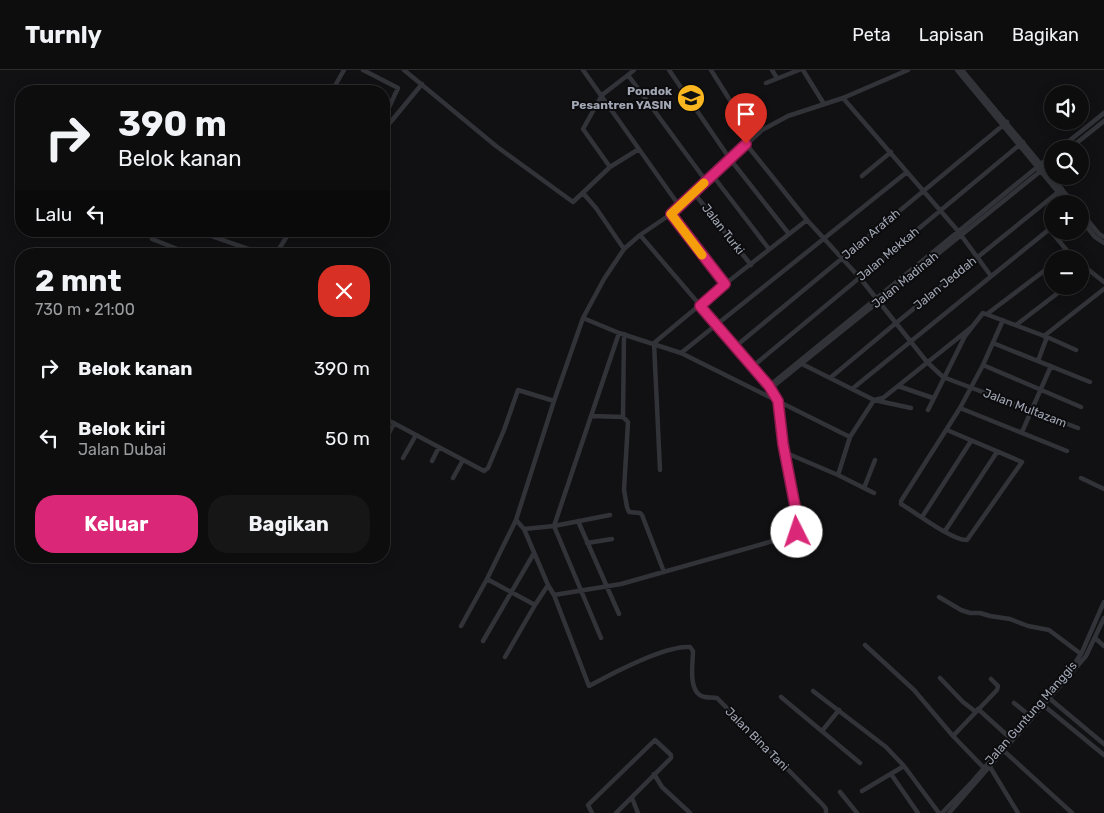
<!DOCTYPE html>
<html lang="id">
<meta charset="utf-8">
<style>
body{margin:0;font-family:Rubik,sans-serif;background:#161617;color:#f1f3f6;height:100vh;display:flex;flex-direction:column;font-size:19px;white-space:nowrap}
*{box-sizing:border-box;margin:0}
p{font-size:16px;color:#9a9c9e}
.icon{flex:none;width:28px;height:28px;fill:none;stroke:currentColor;stroke-width:2;stroke-linecap:round;stroke-linejoin:round}
.map{position:relative;flex:1;overflow:hidden}
.side{position:absolute;left:15px;top:178px;width:375px;height:315px;display:flex;flex-direction:column;background:#0d0d0e;border-radius:20px;box-shadow:0 2px 12px #0003,0 0 0 1px #2d2d2e}
.side>*{flex:none}
.top-card{position:absolute;left:15px;top:15px;width:375px;height:152px;border-radius:20px;box-shadow:0 2px 12px #0003,0 0 0 1px #2d2d2e;background:#0d0d0e;color:#f1f3f6;overflow:hidden}
.buttons{position:absolute;left:1044px;top:15px;display:grid;gap:10px}
.buttons a{display:grid;place-items:center;width:45px;height:45px;border-radius:50%;background:#0d0d0e;box-shadow:0 2px 12px #0003,0 0 0 1px #2d2d2e;font-size:25px}
.pin{position:absolute;display:grid;place-items:center;width:42px;height:42px;color:#fff;margin:-51px -21px;border-radius:50% 50% 50% 0;rotate:-45deg;box-shadow:0 0 5px #0007}
.pin .icon{rotate:45deg}
.me{position:absolute;width:55px;margin:-28px;rotate:356deg;stroke-linejoin:round;filter:drop-shadow(0 0 4px #0008)}
.turn{display:flex;align-items:center;gap:18px;height:105px;padding:0 20px;font-size:22px}
.turn .icon{width:65px;height:65px;stroke-width:2.5}
.turn b{display:block;font-size:35px;line-height:42px}
.then{display:flex;align-items:center;height:48px;padding:0 20px;background:#0003;gap:10px;font-size:19px}
.round{display:grid;place-items:center;flex:none;width:52px;height:52px;border-radius:20px;background:#161617}
.summary{display:flex;align-items:center;justify-content:space-between;height:85px;padding:0 20px}
h1{font-size:30px;font-weight:700;line-height:38px}
.action{display:flex;gap:10px;margin-top:auto;padding:10px 20px}
.action a{flex:1;height:58px;border-radius:20px;background:#db2777;color:#fff;font-size:20px;font-weight:700;line-height:58px;text-align:center}
.action a+a{background:#161617;color:#f1f3f6}
ul{padding:0;list-style:none}
li{display:flex;align-items:center;gap:15px;height:70px;padding:0 20px}
li div{flex:1}
li b{display:block;font-size:19px}
li em{font-style:normal}
header{display:flex;align-items:center;gap:30px;box-sizing:border-box;height:70px;padding:0 25px;background:#0d0d0e;border-bottom:1px solid #2d2d2e}
header strong{font-size:24px}
nav{display:flex;gap:28px;margin-inline-start:auto;font-size:18px}
.map>svg:first-child{display:block}
.lines{fill:none;stroke-linecap:round;stroke-linejoin:round}
.minor{stroke:#323338;stroke-width:4.5}
.route-casing{stroke:#8e194d;stroke-width:12}
.route{stroke:#db2777;stroke-width:9}
.slow{stroke:#f59e0b;stroke-width:9}
.labels{text-anchor:middle;dominant-baseline:central;stroke-width:4;stroke-linejoin:round;paint-order:stroke}
.poi-label{font-size:12px;font-weight:bold;fill:#a1a7b4;stroke:#0c0c0e;text-anchor:end}
.street-label{font-size:12px;fill:#a1a7b4;stroke:#0c0c0e}
</style>
<header>
<strong>Turnly</strong>
<nav><a>Peta</a><a>Lapisan</a><a>Bagikan</a></nav>
</header>
<div class="map">
<svg width="1104" height="743" viewBox="0 0 1104 743">
<rect width="100%" height="100%" fill="#111113"/>
<g class="lines">
<path class="minor" d="M363,0L398,18L384,48
M404,0L496,76L573,132L610,97L639,79
M583,0L680,137
M634,0L628,5L706,111
M669,0L730,89L789,164
M711,0L738,43
M772,0L777,8
M803,0L824,34
M957,0L1068,134
M962,0L1074,134
M766,13L799,0
M332,21L344,0
M843,28L958,161L991,206
M384,60L422,14
M746,74L807,150L860,208L927,292L943,307L1078,358
M1059,79L1104,43
M1069,79L1104,51
M610,97L583,59L602,25L628,5
M713,106L769,179
M862,106L891,82
M583,123L596,138L624,179L640,165L671,144L762,60L788,46L843,28L908,0
M694,123L751,195
M1080,141L1099,164L1104,167
M671,144L725,214
M1080,148L1095,167L1104,173
M1050,160L1069,183
M197,161L263,184
M268,161L286,167
M152,169L190,184
M624,179L604,209L583,248L619,263L681,283L850,367
M276,184L290,161
M1061,189L1069,183L1076,189
M1080,193L1104,212
M1080,206L1088,200
M987,244L1052,195
M1016,255L1067,216
M624,264L623,347L628,352L624,420L627,437L629,442L640,443L642,445L664,502
M1044,266L1104,219
M1047,267L1076,280
M993,273L1090,312
M736,276L1007,52
M681,283L907,102
M802,294L874,330L883,328L973,256
M983,295L1081,337
M752,297L1023,72
M830,308L896,253L1062,119
M769,316L1052,85
M898,316L933,328
M770,319L1052,92
M852,319L1052,157
M960,338L1067,381
M928,340L965,266L983,243L1047,267L1038,291
M592,346L623,347
M384,348L484,401L488,398L504,360L518,320L554,331
M947,360L1022,392L967,470C953,471 915,442 901,434V431L960,338L983,295L1003,250
M1022,362L1051,296
M385,371L394,353
M784,382L838,405
M403,388L416,365
M432,391L439,377
M660,400L654,273L725,214L807,150
M453,408L463,390
M1081,408L1104,419
M864,418L875,390
M874,423L838,405L850,367L874,330L911,338
M922,447L971,371
M516,450L524,459L554,456L619,263
M578,451L619,544
M524,459L548,515L554,525L621,514L766,473L792,465L797,462V446L783,374L778,331L769,316L640,165
M945,461L997,382
M587,473L612,469
M487,509L535,535L548,515
M554,525L589,616C611,604 666,575 690,577L693,581C693,593 687,624 705,627C709,628 712,627 717,628L823,735L826,739V743
M939,527L961,540L970,543H980L990,546L1010,549L1028,556L1049,560L1081,584
M461,556L487,509L516,450L554,331L583,248
M601,568L554,456L610,445
M1095,568L1104,576
M483,571L534,483
M865,575L914,620L953,666L984,698
M505,587L535,535
M940,608L963,632L976,642
M813,621L886,677L904,696L939,743
M781,627L860,693
M1049,628L1104,674
M1014,633L1029,645
M1043,635L1104,685
M978,639L1009,667
M822,661L839,640
M953,666L997,620L998,616L991,609
M1003,680L1072,743
M990,697L1018,743
M654,704L662,717L690,743
M891,704L918,743
M862,721L904,696
M840,722L857,743
M632,728L638,743
M592,743L588,735L655,670L671,685V688L616,743
M942,743L972,712L1075,593L1082,582L1104,532
M949,743L1079,594L1086,586L1104,548"/>
</g>
<g class="lines">
<defs>
<path id="route" d="M746,74L671,144L725,214L700,236L769,316L778,331L783,374L797,446V462"/>
</defs>
<use href="#route" class="route-casing"/>
<use href="#route" class="route"/>
<path class="slow" d="M702,185L671,144L704,113"/>
</g>
<defs>
<symbol id="school-disc" viewBox="-11 -11 22 22"><circle r="9.5" fill="#fcb61f" stroke="#0c0c0e"/><path d="M0-5L7-2L0 1L-7-2ZM-4 1L0 2.5L4 1V4Q0 6-4 4Z" fill="#111"/></symbol>
</defs>
<g fill-rule="evenodd">
<use href="#school-disc" x="675" y="12" width="32" height="32"/>
</g>
<g class="labels">
<g class="poi-label">
<text x="672" y="21">Pondok<tspan x="672" dy="14">Pesantren YASIN</tspan></text>
</g>
<g class="street-label">
<text transform="translate(723 159) rotate(52)">Jalan Turki</text>
<text transform="translate(871 164) rotate(-40)">Jalan Arafah</text>
<text transform="translate(888 184) rotate(-40)">Jalan Mekkah</text>
<text transform="translate(905 210) rotate(-39)">Jalan Madinah</text>
<text transform="translate(945 213) rotate(-39)">Jalan Jeddah</text>
<text transform="translate(1025 338) rotate(21)">Jalan Multazam</text>
<text transform="translate(1031 643) rotate(-49)">Jalan Guntung Manggis</text>
<text transform="translate(757 669) rotate(45)">Jalan Bina Tani</text>
</g>
</g>
</svg>
<div class="buttons">
<a><svg class="icon" aria-label="sound" viewBox="0 0 24 24"><path d="M4 9h4l5-4v14l-5-4H4zM17 9q2 3 0 6"/></svg></a>
<a><svg class="icon" aria-label="search" viewBox="0 0 24 24"><circle cx="10" cy="10" r="6"/><path d="M15 15l6 6"/></svg></a>
<a>+</a>
<a>−</a>
</div>
<div class="pin" style="left:746px;top:74px;background:#d93025"><svg class="icon" aria-label="arrive" viewBox="0 0 24 24"><path d="M6 21V4h12l-3 4 3 4H6"/></svg></div>
<svg class="me" style="left:797px;top:462px" viewBox="-20 -20 40 40"><circle r="19" fill="#fff"/><path d="M0-13L10 11 0 6-10 11z" fill="#db2777"/></svg>
<div class="top-card">
<div class="turn"><svg class="icon" aria-label="right" viewBox="0 0 24 24"><path d="M7 20v-9h11M14 6l5 5-5 5"/></svg><div><b>390 m</b>Belok kanan</div></div>
<div class="then">Lalu<svg class="icon" aria-label="left" viewBox="0 0 24 24"><path d="M17 20v-9H6M10 6l-5 5 5 5"/></svg></div>
</div>
<section class="side">
<div class="summary"><div><h1>2 mnt</h1><p>730 m · 21:00</p></div><a class="round" style="background:#d93025;color:#fff"><svg class="icon" aria-label="close" viewBox="0 0 24 24"><path d="M6 6l12 12M18 6L6 18"/></svg></a></div>
<ul>
<li><svg class="icon" aria-label="right" viewBox="0 0 24 24"><path d="M7 20v-9h11M14 6l5 5-5 5"/></svg><div><b>Belok kanan</b></div><em>390 m</em></li>
<li><svg class="icon" aria-label="left" viewBox="0 0 24 24"><path d="M17 20v-9H6M10 6l-5 5 5 5"/></svg><div><b>Belok kiri</b><p>Jalan Dubai</p></div><em>50 m</em></li>
</ul>
<div class="action"><a>Keluar</a><a>Bagikan</a></div>
</section>
</div>
